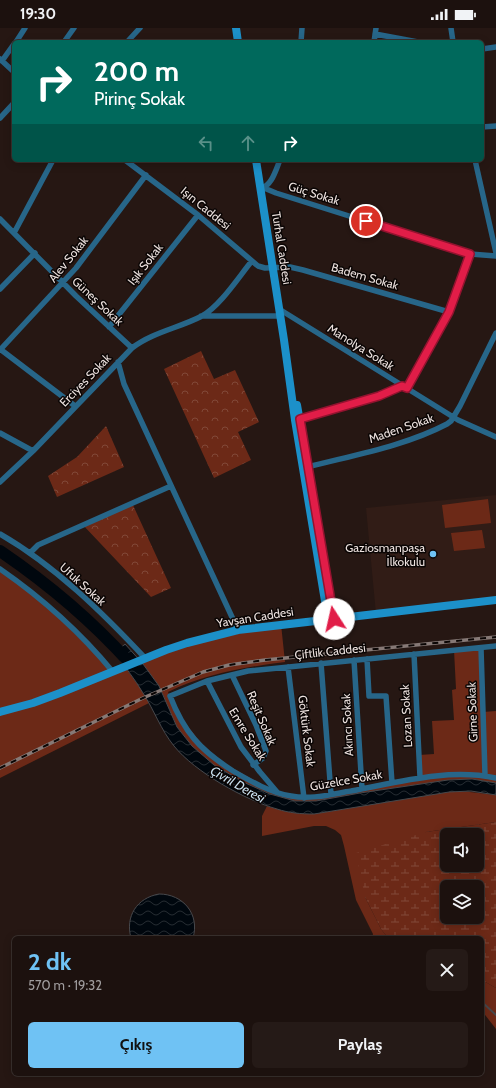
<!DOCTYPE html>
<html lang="tr">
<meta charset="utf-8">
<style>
body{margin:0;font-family:Cabin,sans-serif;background:#251a17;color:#f1f3f6;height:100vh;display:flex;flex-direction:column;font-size:15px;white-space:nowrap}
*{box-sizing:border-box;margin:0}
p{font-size:13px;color:#a09d9e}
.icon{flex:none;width:22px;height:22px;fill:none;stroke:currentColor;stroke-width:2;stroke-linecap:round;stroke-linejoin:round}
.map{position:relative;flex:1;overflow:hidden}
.sheet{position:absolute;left:12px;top:908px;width:472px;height:140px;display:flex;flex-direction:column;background:#1c110e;border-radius:6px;box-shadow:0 2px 10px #0003,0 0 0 1px #3a312e}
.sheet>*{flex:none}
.guide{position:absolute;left:12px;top:12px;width:472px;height:122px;border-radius:6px;box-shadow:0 2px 10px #0003,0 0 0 1px #3a312e;background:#00695c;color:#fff;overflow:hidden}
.controls{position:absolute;left:440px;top:800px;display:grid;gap:8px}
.controls a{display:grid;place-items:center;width:44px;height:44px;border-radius:6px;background:#1c110e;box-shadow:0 2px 10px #0003,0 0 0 1px #3a312e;font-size:20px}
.pin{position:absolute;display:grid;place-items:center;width:34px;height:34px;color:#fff;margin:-17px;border:2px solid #fff;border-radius:50%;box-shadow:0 1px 4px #0007}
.me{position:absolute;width:44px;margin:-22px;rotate:350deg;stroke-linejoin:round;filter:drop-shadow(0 0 3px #0008)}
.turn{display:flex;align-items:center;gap:14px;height:84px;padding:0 16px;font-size:18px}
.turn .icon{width:52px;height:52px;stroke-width:2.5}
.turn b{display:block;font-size:28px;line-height:34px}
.lanes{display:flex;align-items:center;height:38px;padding:0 16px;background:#0003;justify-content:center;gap:20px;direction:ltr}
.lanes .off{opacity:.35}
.round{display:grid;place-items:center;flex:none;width:42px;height:42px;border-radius:6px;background:#251a17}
.overview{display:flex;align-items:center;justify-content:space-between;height:68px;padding:0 16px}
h1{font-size:24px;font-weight:700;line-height:30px;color:#6fc2f4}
.cta{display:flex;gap:8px;margin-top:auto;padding:8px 16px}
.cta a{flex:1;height:46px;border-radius:6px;background:#6fc2f4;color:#111;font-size:16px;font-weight:700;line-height:46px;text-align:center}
.cta a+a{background:#251a17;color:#f1f3f6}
.status{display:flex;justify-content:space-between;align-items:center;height:28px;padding:0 20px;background:#1c110e;direction:ltr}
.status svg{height:11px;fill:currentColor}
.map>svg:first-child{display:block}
.built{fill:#311c16}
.grass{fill:#6c2917}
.forest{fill:url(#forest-crowns)}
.wetland{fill:url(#wetland-marsh);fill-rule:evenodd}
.water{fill:url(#water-waves);stroke:#47484c}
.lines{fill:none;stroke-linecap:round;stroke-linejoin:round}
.stream{stroke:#47484c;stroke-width:2}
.river{stroke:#00070e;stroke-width:12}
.street{stroke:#276689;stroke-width:5.5}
.secondary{stroke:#1c90c9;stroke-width:8}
.rail-casing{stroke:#867976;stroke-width:3.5}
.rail{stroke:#0a0504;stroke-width:2;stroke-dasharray:6;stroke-linecap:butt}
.route-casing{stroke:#92132f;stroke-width:10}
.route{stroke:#e11d48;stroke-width:7}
.poi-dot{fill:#6fc2f4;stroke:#0a0504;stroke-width:1.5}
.labels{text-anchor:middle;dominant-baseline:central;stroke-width:3;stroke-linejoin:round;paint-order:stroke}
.street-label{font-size:12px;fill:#ece1de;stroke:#0a0504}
.poi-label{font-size:12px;fill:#ece1de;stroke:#0a0504;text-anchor:end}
.water-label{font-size:13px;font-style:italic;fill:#c8deed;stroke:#0a0504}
</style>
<div class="status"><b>19:30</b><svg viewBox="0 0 49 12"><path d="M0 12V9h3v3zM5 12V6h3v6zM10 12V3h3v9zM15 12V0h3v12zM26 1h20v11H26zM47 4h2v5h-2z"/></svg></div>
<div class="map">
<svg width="496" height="1060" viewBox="0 0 496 1060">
<defs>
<pattern id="forest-crowns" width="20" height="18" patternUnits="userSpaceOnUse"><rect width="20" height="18" fill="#6c2917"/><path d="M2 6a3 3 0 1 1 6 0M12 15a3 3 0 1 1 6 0" fill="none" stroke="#814838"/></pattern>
<pattern id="wetland-marsh" width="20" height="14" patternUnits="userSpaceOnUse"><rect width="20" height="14" fill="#6c2917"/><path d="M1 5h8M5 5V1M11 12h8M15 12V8" fill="none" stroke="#814838"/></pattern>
<pattern id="water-waves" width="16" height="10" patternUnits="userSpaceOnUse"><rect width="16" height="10" fill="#00070e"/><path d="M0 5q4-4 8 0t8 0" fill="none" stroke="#252b31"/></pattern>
</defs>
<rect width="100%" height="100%" fill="#261713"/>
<path class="built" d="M496,467V572L376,586L366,480Z"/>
<path class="grass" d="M488,471L491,495L445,500L442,477Z
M482,502L485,520L454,523L451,505Z
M0,541L36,567L113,644L125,639L144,665L149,675L0,750Z
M281,596L285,634C245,639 205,646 168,664L176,683L211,728L275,764L304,770L420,749L419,727L434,726L432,693L454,692L452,662L456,661L454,622L481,620L483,684L496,683V755L472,751L448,752L360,765L316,773H295L270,766L243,754L214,737L192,718L177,699L159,658L140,632L166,622Z
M461,763L496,767V794L426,804L365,869L381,901L388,910H372L373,906L356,872L344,818L341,807L335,802L326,798H314L262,808V788L267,778C306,791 325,784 364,777C396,772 428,765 461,763Z
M482,952L496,960V1001L482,983Z"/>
<path class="forest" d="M201,323L214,351L235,342L259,394L238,404L251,432L214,450L164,341Z
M106,398L124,439L57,469L48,448L77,429Z
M132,475L171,560L151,569L83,497Z"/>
<path class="wetland" d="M496,794V960L482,952V910H388L381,901L365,869L356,825L426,804ZM447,807H477V837H447ZM447,859H477V889H447Z"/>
<path class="water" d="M125,616L143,636L159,658L177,699L192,718L214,737L243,754L270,766L295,773H316L360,765L448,752L472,751L496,755V767L471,763L449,764L314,786C301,786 289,785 277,781C245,772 195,744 174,718C161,702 154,682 143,665C135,651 124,638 115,625Z
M159,866C183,866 200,886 193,910H131C125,888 137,870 159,866Z"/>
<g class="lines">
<path class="stream" d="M482,974L496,987"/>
<path class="river" d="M0,523C47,555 91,592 129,634"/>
<path class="street" d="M451,0L453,14
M375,6L418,14
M16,14L25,0
M64,14L74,0
M127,14L140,0
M301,14L302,0
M374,14L376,0
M482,21L496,19
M0,31L14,44
M2,33L14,16
M0,90L14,75
M482,99L496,98
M125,132L198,187L258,238L265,240L290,239L303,242L449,284
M475,132L496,225
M261,160C272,158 276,141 280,132
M264,160L276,165L470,226L496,228
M0,191L76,268L132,320
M14,205L53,132
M0,261L35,225
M279,281L458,392L496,409
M201,288H280
M109,299L198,187
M0,321L75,378
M0,322L76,240L146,147
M118,334L124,356L238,602
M407,360L449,284L470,226
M300,391L379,368L402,357
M0,405L33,423
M308,439C354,427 405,418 447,396L451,393L460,378L496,305
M0,454L33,423L132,320C153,304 179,300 202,288C220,278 238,250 251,234
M0,506C54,537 103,585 145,630
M30,525L38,517L171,458
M0,541C42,570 80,604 113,644
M496,618L248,643L207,653L170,668C184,704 200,722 233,743C250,753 271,765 291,768C311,772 332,766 351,763C399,754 448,740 496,750
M481,620L485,747
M414,626L420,749
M367,631L369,668H386L392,755
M354,632L362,761
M321,635L331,766
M288,639L304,770
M232,647L256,697L266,723L263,730L253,737
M207,653L241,719L260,744L277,764"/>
<path class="secondary" d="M236,0L238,14
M256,132L284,312L295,392L328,591
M297,377L334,591
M0,684L33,675L60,665L166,622L187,615L238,602L496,572"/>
<defs>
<path id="rail" d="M0,740L143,670L203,644L229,637L265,632L496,609"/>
</defs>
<use href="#rail" class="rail-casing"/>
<use href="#rail" class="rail"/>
</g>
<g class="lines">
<defs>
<path id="route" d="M334,591L300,391L379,368L402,358L407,360L449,284L470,226L366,193"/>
</defs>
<use href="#route" class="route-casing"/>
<use href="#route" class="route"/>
</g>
<circle class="poi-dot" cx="433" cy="526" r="4"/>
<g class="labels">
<g class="street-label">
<text transform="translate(314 165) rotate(17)">Güç Sokak</text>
<text transform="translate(206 180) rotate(39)">Işın Caddesi</text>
<text transform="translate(282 220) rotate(81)">Turhal Caddesi</text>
<text transform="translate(68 231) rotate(-51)">Alev Sokak</text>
<text transform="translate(145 236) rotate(-52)">Işık Sokak</text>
<text transform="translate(365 248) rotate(16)">Badem Sokak</text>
<text transform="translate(98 273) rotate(43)">Güneş Sokak</text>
<text transform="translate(361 319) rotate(32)">Manolya Sokak</text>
<text transform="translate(85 352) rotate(-46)">Erciyes Sokak</text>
<text transform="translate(401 400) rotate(-19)">Maden Sokak</text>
<text transform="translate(83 556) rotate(42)">Ufuk Sokak</text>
<text transform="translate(255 589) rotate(-9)">Yavşan Caddesi</text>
<text transform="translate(330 623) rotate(-6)">Çiftlik Caddesi</text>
<text transform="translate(472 684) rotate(-92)">Girne Sokak</text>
<text transform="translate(406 688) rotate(-93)">Lozan Sokak</text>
<text transform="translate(262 690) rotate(67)">Reşit Sokak</text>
<text transform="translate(347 697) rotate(-93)">Akıncı Sokak</text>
<text transform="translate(307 703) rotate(83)">Göktürk Sokak</text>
<text transform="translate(248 706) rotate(58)">Emre Sokak</text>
<text transform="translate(346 752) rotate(-10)">Güzelce Sokak</text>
</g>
<g class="poi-label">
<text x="425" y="519">Gaziosmanpaşa<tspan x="425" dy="14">İlkokulu</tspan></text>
</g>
<g class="water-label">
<text transform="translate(238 756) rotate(30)">Çivril Deresi</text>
</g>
</g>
</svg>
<div class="controls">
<a><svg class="icon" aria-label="sound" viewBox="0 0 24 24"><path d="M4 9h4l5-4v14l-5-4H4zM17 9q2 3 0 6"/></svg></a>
<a><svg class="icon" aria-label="layers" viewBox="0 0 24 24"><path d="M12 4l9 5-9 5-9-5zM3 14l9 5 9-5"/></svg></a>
</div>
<div class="pin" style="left:366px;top:193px;background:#d93025"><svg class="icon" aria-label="arrive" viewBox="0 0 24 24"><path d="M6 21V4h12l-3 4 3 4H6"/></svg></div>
<svg class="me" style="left:334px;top:591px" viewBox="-20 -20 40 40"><circle r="19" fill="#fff"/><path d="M0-13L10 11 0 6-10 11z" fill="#e11d48"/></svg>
<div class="guide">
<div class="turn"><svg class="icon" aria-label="right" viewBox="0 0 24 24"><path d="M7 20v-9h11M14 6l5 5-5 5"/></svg><div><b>200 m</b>Pirinç Sokak</div></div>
<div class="lanes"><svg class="icon off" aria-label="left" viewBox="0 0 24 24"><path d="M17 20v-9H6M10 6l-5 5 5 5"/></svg><svg class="icon off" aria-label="ahead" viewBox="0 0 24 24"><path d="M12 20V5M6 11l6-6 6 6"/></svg><svg class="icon" aria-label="right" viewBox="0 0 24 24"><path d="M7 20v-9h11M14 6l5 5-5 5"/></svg></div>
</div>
<section class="sheet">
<div class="overview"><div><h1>2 dk</h1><p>570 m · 19:32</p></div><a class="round"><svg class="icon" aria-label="close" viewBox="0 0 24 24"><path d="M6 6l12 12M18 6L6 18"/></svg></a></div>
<div class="cta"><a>Çıkış</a><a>Paylaş</a></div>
</section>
</div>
